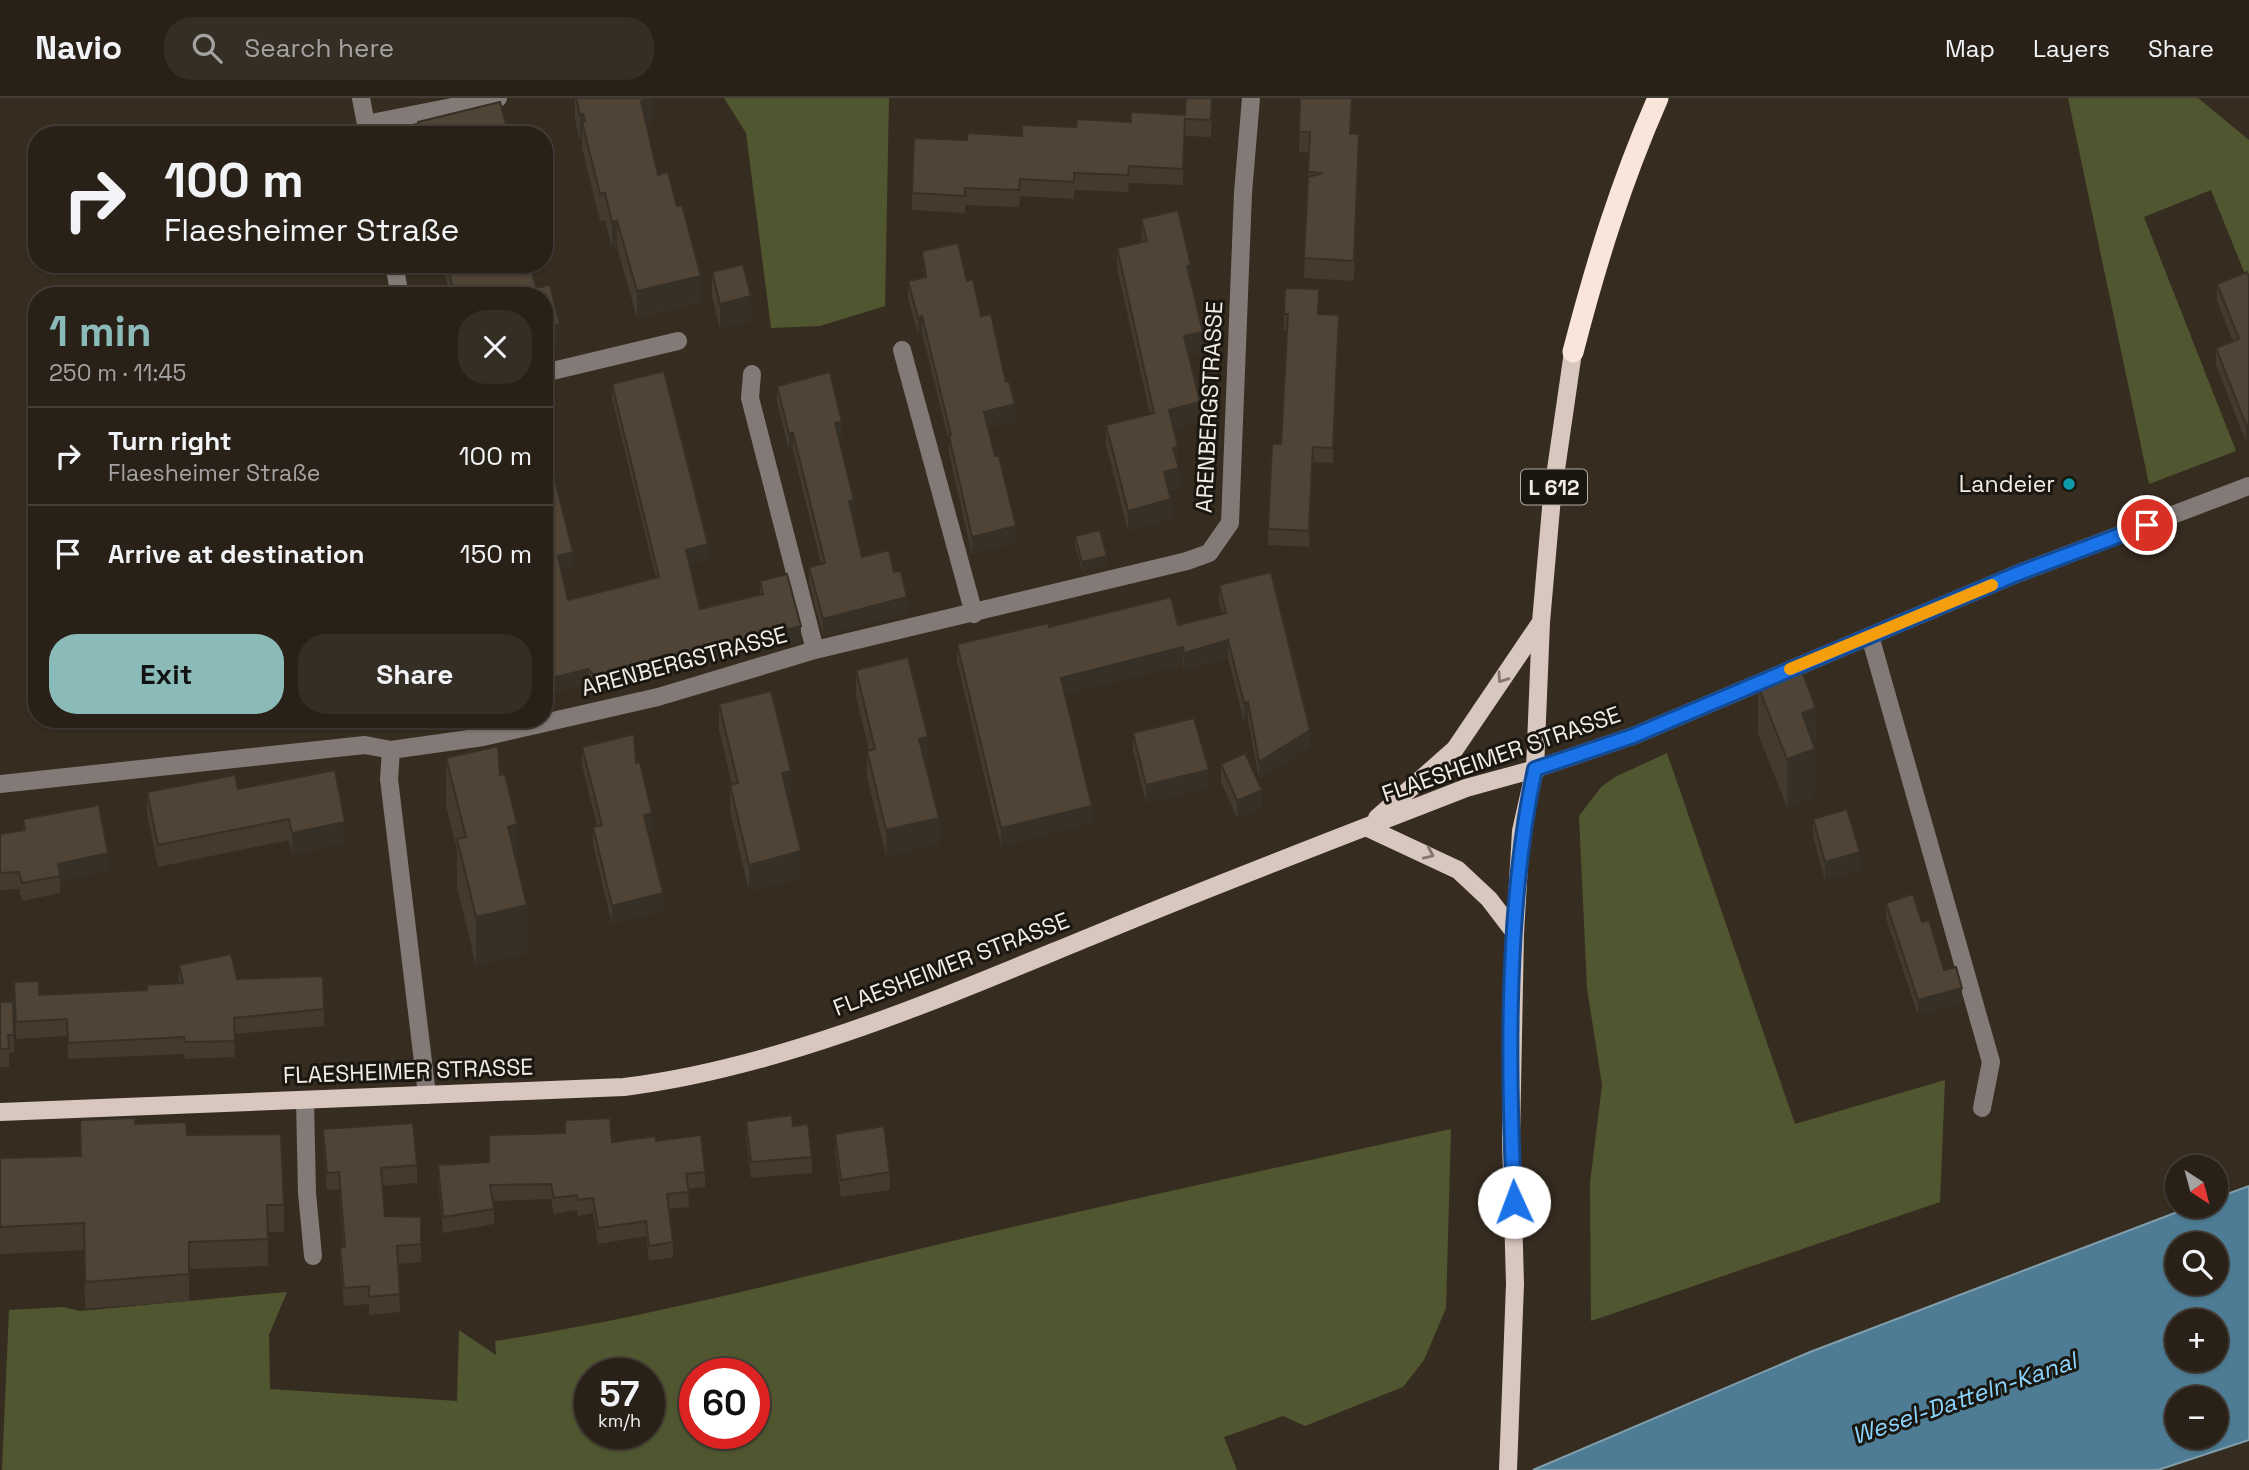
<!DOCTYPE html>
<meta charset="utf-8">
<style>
body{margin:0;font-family:"Space Grotesk",sans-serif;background:#352e25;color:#f1f3f6;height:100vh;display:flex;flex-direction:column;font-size:26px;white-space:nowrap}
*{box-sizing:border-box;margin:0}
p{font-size:23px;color:#a5a3a2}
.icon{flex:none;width:38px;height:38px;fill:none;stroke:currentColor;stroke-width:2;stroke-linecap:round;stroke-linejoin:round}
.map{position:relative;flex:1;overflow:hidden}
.panel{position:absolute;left:28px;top:189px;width:525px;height:441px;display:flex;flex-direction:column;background:#292118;border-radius:28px;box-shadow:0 2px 5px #0004,0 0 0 2px #453e37}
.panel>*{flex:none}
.hud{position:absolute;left:28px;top:28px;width:525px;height:147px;border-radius:28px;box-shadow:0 2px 5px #0004,0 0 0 2px #453e37;background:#292118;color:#f1f3f6;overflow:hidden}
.needle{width:46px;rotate:144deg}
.buttons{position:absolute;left:2165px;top:1057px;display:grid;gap:14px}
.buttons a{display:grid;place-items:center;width:63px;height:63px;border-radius:50%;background:#292118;box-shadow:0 2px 5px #0004,0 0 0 2px #453e37;font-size:35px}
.speed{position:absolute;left:574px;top:1260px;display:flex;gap:14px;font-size:35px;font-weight:700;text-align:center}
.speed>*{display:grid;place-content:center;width:91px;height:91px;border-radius:50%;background:#292118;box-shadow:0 2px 5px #0004,0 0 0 2px #453e37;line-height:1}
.speed small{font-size:18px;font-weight:400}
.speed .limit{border:10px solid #d22;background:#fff;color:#111}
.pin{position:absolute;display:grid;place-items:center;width:60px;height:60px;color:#fff;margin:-30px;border:4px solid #fff;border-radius:50%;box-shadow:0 2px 7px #0007}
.me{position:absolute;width:77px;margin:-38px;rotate:358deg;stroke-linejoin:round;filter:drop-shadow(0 0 5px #0008)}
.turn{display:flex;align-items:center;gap:24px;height:147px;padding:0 21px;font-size:32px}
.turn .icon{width:91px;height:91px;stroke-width:2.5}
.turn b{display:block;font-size:49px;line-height:60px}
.round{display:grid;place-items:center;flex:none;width:74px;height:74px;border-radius:28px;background:#352e25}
.headline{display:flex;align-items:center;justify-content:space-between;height:119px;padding:0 21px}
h1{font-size:42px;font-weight:800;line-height:52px;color:#8bbbb9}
.cta{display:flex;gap:14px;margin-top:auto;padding:14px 21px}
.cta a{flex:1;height:80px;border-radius:28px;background:#8bbbb9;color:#111;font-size:28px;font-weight:800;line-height:80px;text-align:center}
.cta a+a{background:#352e25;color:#f1f3f6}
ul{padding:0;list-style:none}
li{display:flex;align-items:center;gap:21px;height:98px;padding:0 21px;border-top:2px solid #453e37}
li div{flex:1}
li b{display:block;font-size:26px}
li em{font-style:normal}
header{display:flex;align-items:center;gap:42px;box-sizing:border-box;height:98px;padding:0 35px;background:#292118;border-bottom:2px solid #453e37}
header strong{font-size:33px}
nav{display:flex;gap:38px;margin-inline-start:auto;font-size:24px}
.search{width:490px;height:63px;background:#352e25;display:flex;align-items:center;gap:18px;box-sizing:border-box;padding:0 24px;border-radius:28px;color:#a5a3a2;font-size:26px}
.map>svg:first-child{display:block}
.green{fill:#505730;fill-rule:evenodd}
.water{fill:#4e7c94;stroke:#809eac;stroke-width:2;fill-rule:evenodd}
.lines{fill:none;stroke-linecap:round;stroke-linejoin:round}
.minor{stroke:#837a77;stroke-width:18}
.major{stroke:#d8c7bf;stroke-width:18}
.highway{stroke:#fae5db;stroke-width:21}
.wall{fill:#443a2e}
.shaded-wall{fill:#373026}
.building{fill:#4f4436;stroke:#373026;stroke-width:2}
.oneway{stroke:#827770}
.route-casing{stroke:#114b97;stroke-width:18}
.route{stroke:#1a73e8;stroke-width:12}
.slow{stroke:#f59e0b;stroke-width:12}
.culture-dot{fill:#0f9aa8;stroke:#1a1610;stroke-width:2.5}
.labels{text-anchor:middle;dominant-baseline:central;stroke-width:6;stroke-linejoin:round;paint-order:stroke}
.shield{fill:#1a1610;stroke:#b2aca4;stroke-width:2}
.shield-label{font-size:21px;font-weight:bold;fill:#f3ece4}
.street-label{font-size:23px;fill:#f3ece4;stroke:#1a1610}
.poi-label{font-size:23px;fill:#f3ece4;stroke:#1a1610;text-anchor:end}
.water-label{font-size:24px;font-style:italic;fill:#8ad4fd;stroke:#1a1610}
</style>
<header>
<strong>Navio</strong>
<div class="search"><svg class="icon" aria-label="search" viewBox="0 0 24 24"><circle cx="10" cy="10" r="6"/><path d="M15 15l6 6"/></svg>Search here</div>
<nav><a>Map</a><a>Layers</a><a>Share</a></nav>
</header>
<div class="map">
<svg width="2249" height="1372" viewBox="0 0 2249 1372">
<rect width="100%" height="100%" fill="#372c20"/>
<path class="green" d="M724,0H889L885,208L820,228L771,230L746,35Z
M2068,0H2198L2249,42V186L2211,92L2144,119L2236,353L2149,386Z
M1667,655L1795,1026L1945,982L1940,1104L1591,1223L1590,1085L1602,987L1587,890L1579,718L1601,689L1615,679Z
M1451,1031L1446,1210L1424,1262L1403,1289L1305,1328L1283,1318L1224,1339L1237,1372H2L9,1212L63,1209L80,1213L287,1194L269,1237L270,1291L457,1303L459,1232L496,1257L495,1243C638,1221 778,1185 919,1151C1096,1109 1274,1070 1451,1031ZM590,1276H649V1335H590ZM695,1276H754V1335H695Z"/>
<path class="water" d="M2249,1088V1342L2158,1372H1533L1810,1254L2193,1108H2216V1100ZM2177,1146H2216V1185H2177ZM2177,1223H2216V1262H2177ZM2216,1300V1339H2177V1300Z"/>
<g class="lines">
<path class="minor" d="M361,0L368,37
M366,26L498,0
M394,166L400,198
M902,252L974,516
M544,275L678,243
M752,276L750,300L815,552
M1870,538L1991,964L1982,1010
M483,639L658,599L815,552L1187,463L1209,455L1230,425L1243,95L1251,0
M1535,671L1633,638L2019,475L2249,388
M0,686L365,647L391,652
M427,997L389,681L391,652L483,639L480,621
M305,1002L307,1095L313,1158"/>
<path class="major" d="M1377,720L1455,651L1541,524
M1366,729L1458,772L1489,801L1515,835
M0,1014L624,989C785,969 948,897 1097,836C1219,785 1343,738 1466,690L1535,671
M1508,1372L1515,1186L1511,1040L1515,835L1521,733L1535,671L1541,524L1552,399L1573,254"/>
<path class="highway" d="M1573,254C1596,165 1621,84 1658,0"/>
</g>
<path class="wall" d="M575,0H652V26L647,27L658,77L701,204L637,220L617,149L612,150L605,122L600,123L582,50V42L580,43L575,22Z
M1213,0L1211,39L1185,38L1183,87L1129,85L1128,94L1074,92V101L1020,98L1019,109L965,107V115L912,112V95L967,42L1022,38L1076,29L1185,17Z
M1300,0H1353L1351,36L1359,56L1354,183L1304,180L1309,54H1299Z
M37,79V146L35,147L26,97V81Z
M1141,121L1191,187L1203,254L1189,257L1200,324L1173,331L1178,368L1179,391L1169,393L1171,421L1128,433L1106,347V327L1150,316L1117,170V150L1142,144Z
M922,153L967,183L981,218L1015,323L988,330L1016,445L972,456L949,355V343L922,235L918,236L908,200V183L924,180Z
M443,166H530L536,190L550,187L560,226V246L544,250V198H450Z
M712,174L751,223L720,231L712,199Z
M2249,179V343L2246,344L2216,267V250L2233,244L2217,203V186Z
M1284,216H1319L1339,233L1333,365L1313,364L1309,449L1268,447V431L1281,346L1287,232H1284Z
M612,286L708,462L689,466L700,511L760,497V483L801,543L597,595L588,586L544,597V338L573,469L561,472L568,502L656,480L612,301Z
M777,288L842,340L839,341L854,418H853L862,459L894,474L907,516L823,537L809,485V469L821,466L793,352H789L777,304Z
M1075,438L1107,467L1082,473L1075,447Z
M1219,487L1310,649L1259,681L1248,622L1244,623L1228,560L1184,572L1183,567L1065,596L1092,725L1001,748L957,564V546L1049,529L1178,527L1222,516L1219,504Z
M856,572L928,665L925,666L939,746L886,758L867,679V653L869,652L856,598Z
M1758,588L1816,610L1815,699L1787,709L1758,636Z
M719,606L791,699L788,700L801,780L749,793L730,713V687L732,686L719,632Z
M1133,635L1209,690L1146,705L1133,653Z
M582,649L636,665L652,732L648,734L663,813L612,826L593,747V729L597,728L582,667Z
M446,660L500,677L517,764L527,855L476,867L457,789V752L446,708Z
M1221,666L1262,709L1237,720L1221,684Z
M238,691L345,745L292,756L289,742L158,769L147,715V694Z
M23,721L108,773L60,783V795L22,803L19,791L0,792V736L23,732Z
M1813,721L1860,772L1825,782L1813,738Z
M1886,805L1922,824L1944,872L1962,905L1918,917L1886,820Z
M179,867L237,881L324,911V928L234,936L235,959L185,961L184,956L68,961L67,938L16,941L14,884L39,897L147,892L179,885Z
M0,904H13L14,954L9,955V969H0Z
M80,1022L135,1026L187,1037L284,1107V1134H268V1168L189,1171V1203L85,1211L84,1152L0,1156V1060L80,1058Z
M565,1022L612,1044L656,1043L705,1074V1089L688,1091L689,1109L669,1111L673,1144V1159L649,1163L646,1138L598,1146L593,1115L578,1118L577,1112L554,1116L551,1101L493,1103L494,1111V1126L443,1135L438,1083V1067L489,1064L565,1036Z
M746,1023L793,1028L812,1059V1075L751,1080L746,1039Z
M323,1031L417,1067V1085L382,1088L385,1118L421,1119V1164L398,1166L400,1214L369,1217V1206L344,1208L340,1167V1149H343L339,1091L327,1092L323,1049Z
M835,1036L890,1074V1092L841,1099L835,1054Z"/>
<path class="shaded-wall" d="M652,0V26L641,29V3Z
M1212,0H1213L1211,39V22Z
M1352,0H1353L1350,56V36Z
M583,16L582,42L580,43V17Z
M1185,21V38L1183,87V71Z
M1359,36V56L1354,183V163Z
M617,123V149L612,150V124Z
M1191,167V187L1187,168Z
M701,178V204L637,220V193Z
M751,198V223L720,231V206Z
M1339,217V233L1333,365V350Z
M922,218V235L918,236V220Z
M560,226V246L544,250V230Z
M1203,234V254L1184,258V238Z
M1200,304V324L1169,332V312Z
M1015,306V323L984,331V314Z
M842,324V340L835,341V325Z
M2249,326V343L2246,344V327Z
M793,335V352H789V336Z
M1178,349V370L1173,350Z
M1313,349V364L1309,449V433Z
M1179,370V391L1164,394V374Z
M1171,401V421L1128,433V413Z
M854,402V418L849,419V403Z
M1016,428V445L972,456V439Z
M708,446V462L686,467V452Z
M573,454V469L558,473V458Z
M1107,458V467L1082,473V464Z
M907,499V516L823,537V521Z
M801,528V543L597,595V580Z
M1228,542V560L1184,572V555Z
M1183,549V567L1061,597V580Z
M588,571V586L544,597V582Z
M1248,604V622L1244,623V605Z
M1816,610L1815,699L1787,709V661L1802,615Z
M1310,632V649L1259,681V664Z
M928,639V665L919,668V641Z
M1209,672V690L1146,705V687Z
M791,673V699L782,701V675Z
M1262,692V709L1237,720V703Z
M1092,708V725L1001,748V730Z
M652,715V732L644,735V717Z
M939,720V746L886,758V732Z
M345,724V745L292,756V735Z
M517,726V774L508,729Z
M801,753V780L749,793V767Z
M1860,754V772L1825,782V764Z
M108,755V773L60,783L58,766Z
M663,795V813L612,826V808Z
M527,807V855L476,867V819Z
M1962,890V905L1918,917V902Z"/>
<path class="building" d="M576,0H652L641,3L658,77L668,74L677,108L682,107L701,178L637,193L617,123L612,124L605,95L600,96L582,24L585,23L583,16L580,17Z
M1186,0H1212L1211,22L1185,21L1183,71L1129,68L1128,77L1074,75V84L1020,81L1019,92L965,90V98L912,95L914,40L967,42L968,35L1022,38V27L1076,29L1077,21L1131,24V14L1185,17Z
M1300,0H1352L1350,36H1359L1354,163L1304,160L1308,79L1323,75L1308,74L1310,34H1299Z
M500,4L509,37H422L418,24Z
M37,79V130L35,131L26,81Z
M1178,112L1191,167L1187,168L1203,234L1184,238L1200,304L1169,312L1178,349L1173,350L1179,370L1164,374L1171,401L1128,413L1106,327L1154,315L1117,150L1147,143L1141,121Z
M958,145L967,183L973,181L981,218L991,216L1006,284L1009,283L1015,306L984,314L995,358H999L1016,428L972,439L949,338L951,337L922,218L918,220L908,183L926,179L922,153Z
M447,166H530L536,190L550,187L560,226L544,230V198H455Z
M743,166L751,198L720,206L712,174Z
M2247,174L2249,179V326L2246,327L2216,250L2239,241L2217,186Z
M1285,190L1319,191L1318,216L1339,217L1333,350L1313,349L1309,433L1268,431L1272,346H1281L1288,216H1284Z
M664,273L708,446L686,452L700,511L763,496L760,483L787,476L801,528L597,580L588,571L544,582V338L573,454L558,458L568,502L659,479L612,286Z
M830,274L842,324L835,325L854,402L849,403L862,459L889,452L894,474L901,473L907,499L823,521L809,469L825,465L793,335L789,336L777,288Z
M1100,432L1107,458L1082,464L1075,438Z
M1271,474L1310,632L1259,664L1248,604L1244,605L1228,542L1184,555L1183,549L1061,580L1092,708L1001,730L957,546L1048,525L1049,529L1171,499L1178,527L1226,515L1219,487Z
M908,559L928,639L919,641L939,720L886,732L867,653L875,651L856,572Z
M1801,571L1816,610L1802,615L1815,651L1787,661L1758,588Z
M771,593L791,673L782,675L801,753L749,767L730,687L738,685L719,606Z
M1194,620L1209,672L1146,687L1133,635Z
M634,636L636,665L640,664L652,715L644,717L663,795L612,808L593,729L602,727L582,649Z
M498,648L500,677L505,676L517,726L508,729L527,807L476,819L457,741L466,739L446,660Z
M1245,655L1262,692L1237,703L1221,666Z
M335,672L345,724L292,735L289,721L158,747L147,694L235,677L238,691Z
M99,707L108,755L58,766L60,778L22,785L19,774L0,775V736L25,732L23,721Z
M1847,711L1860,754L1825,764L1813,721Z
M1913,796L1922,824L1929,822L1944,872L1956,869L1962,890L1918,902L1886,805Z
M231,856L237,881L323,878L324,911L234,920L235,943L185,944L184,939L68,945L67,921L16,924L14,884L39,883V897L147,892V887L183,885L179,867Z
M0,904H13L14,937H8L9,951H0Z
M792,1017L793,1028L808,1026L812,1059L751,1064L746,1023Z
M135,1020V1026L186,1024L187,1037L281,1036L284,1107H267L268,1141L189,1144V1176L85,1184L84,1125L0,1129V1060L81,1058L80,1022Z
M610,1020L612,1044L655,1038L656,1043L701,1037L705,1074L686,1076L689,1094L667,1096L673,1144L649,1148L646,1123L598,1130L593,1100L578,1102L577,1097L554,1100L551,1086L490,1087L494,1111L443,1119L438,1067L489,1064V1037L565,1035V1022Z
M413,1025L417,1067L381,1070L385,1118L421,1119V1146L397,1148L400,1196L369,1199V1188L344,1190L340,1149H345L339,1074L327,1075L323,1031Z
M884,1028L890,1074L841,1082L835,1036Z"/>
<defs><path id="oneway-chevron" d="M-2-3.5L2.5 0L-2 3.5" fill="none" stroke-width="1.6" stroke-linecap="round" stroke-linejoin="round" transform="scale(1.75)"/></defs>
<g class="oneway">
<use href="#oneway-chevron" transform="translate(1502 580) rotate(125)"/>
<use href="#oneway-chevron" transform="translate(1429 756) rotate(24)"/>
</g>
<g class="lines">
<defs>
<path id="route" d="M1514,1104C1508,966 1506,805 1535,671L1633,638L2019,475L2147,427"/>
</defs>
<use href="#route" class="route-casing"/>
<use href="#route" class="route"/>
<path class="slow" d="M1790,571L1992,487"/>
</g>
<circle class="culture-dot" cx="2069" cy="386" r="7"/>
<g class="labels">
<rect class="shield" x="1521" y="371.5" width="66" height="35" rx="5"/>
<g class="shield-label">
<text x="1554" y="389">L 612</text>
</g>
<g class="street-label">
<text transform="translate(1209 309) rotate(-87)">ARENBERGSTRASSE</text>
<text transform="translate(684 563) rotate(-15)">ARENBERGSTRASSE</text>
<text transform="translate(1501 656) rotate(-19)">FLAESHEIMER STRASSE</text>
<text transform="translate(951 866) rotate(-21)">FLAESHEIMER STRASSE</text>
<text transform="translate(408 973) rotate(-2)">FLAESHEIMER STRASSE</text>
</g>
<g class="poi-label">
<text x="2055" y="386">Landeier</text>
</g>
<g class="water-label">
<text transform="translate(1964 1300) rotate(-19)">Wesel-Datteln-Kanal</text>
</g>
</g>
</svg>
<div class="buttons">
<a><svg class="needle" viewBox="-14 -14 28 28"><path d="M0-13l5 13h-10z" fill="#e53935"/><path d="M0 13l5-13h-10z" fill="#a5a3a2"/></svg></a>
<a><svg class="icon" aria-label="search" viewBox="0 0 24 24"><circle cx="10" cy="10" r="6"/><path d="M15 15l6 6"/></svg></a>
<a>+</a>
<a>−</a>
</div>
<div class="speed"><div>57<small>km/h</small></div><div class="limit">60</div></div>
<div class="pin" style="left:2147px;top:427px;background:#d93025"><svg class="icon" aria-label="arrive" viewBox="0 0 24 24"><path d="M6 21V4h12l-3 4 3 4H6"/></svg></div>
<svg class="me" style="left:1514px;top:1104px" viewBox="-20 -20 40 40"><circle r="19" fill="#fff"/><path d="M0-13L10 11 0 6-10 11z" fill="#1a73e8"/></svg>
<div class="hud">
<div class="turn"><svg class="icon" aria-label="right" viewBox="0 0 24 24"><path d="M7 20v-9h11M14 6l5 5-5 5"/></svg><div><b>100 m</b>Flaesheimer Straße</div></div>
</div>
<section class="panel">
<div class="headline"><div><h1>1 min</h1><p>250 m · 11:45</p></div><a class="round"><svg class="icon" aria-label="close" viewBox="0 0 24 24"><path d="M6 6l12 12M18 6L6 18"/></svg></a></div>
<ul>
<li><svg class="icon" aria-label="right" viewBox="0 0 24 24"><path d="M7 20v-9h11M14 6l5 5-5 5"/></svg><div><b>Turn right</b><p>Flaesheimer Straße</p></div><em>100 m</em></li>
<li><svg class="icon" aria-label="arrive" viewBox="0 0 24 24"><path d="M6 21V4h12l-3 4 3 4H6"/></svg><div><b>Arrive at destination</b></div><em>150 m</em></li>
</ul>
<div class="cta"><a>Exit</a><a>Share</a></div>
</section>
</div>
